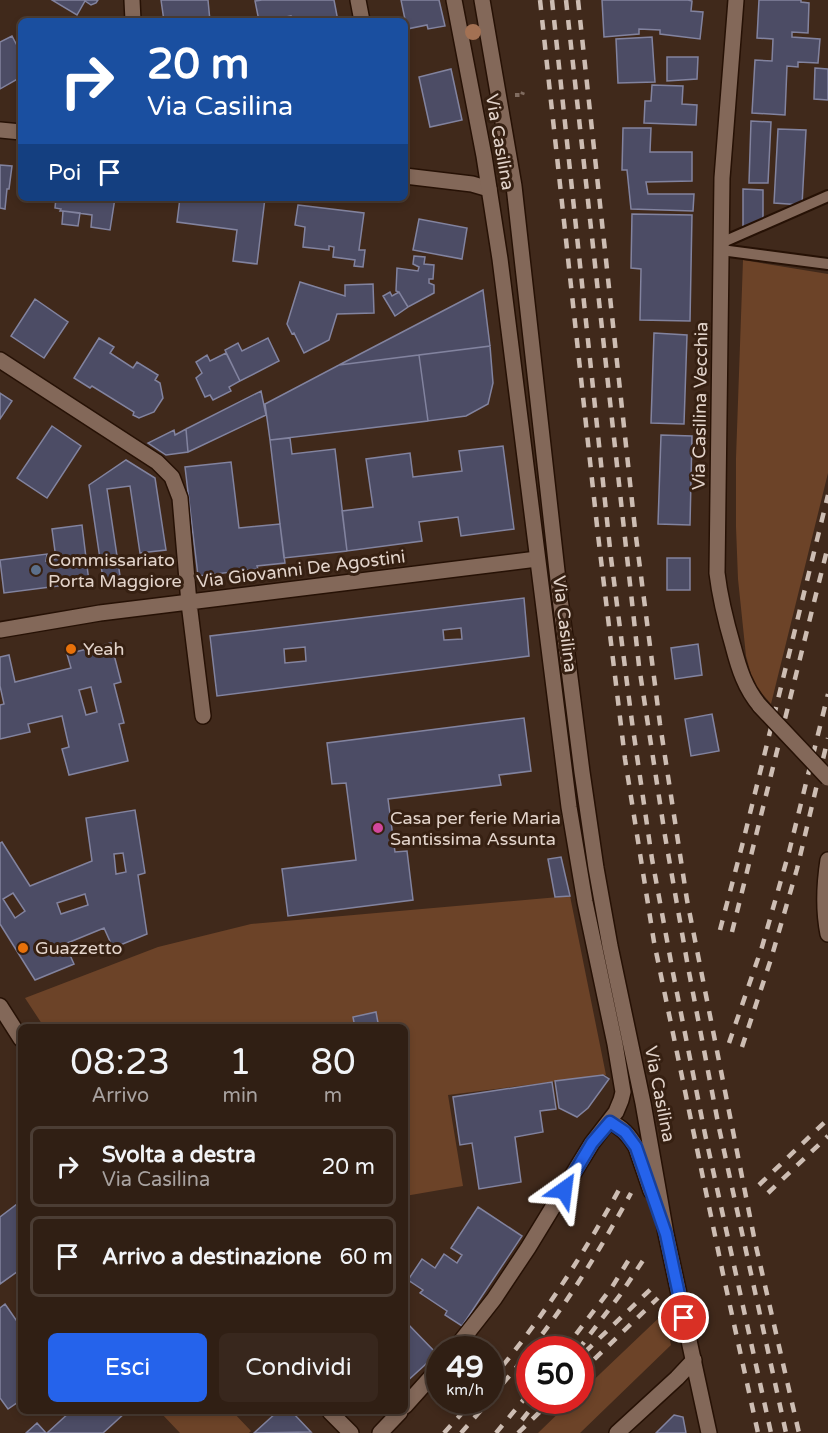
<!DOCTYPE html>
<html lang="it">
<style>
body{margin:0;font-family:"Varela Round",sans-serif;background:#38271d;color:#f1f3f6;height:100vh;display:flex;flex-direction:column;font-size:22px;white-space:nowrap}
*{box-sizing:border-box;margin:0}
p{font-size:20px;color:#a8a2a0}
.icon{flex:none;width:33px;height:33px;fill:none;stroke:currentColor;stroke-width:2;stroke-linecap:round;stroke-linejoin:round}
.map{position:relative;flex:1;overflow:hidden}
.panel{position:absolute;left:18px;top:1024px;width:390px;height:390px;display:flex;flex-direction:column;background:#301f14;border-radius:9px;box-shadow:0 3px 9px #0003,0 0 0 2px #4b3d34}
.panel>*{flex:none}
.guide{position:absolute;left:18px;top:18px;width:390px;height:183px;border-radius:9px;box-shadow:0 3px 9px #0003,0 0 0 2px #4b3d34;background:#1a4fa0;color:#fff;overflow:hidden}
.speed{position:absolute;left:426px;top:1336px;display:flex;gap:12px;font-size:30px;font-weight:700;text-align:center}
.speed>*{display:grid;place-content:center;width:78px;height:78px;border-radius:50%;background:#301f14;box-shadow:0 3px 9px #0003,0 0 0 2px #4b3d34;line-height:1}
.speed small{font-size:15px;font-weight:400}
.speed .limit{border:9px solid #d22;background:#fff;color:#111}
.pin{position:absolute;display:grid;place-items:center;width:51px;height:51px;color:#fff;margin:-26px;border:3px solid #fff;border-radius:50%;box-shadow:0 2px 6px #0007}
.me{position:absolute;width:66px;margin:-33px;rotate:31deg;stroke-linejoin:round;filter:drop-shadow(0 0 4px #0008)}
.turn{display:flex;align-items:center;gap:21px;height:126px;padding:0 30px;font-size:27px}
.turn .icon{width:78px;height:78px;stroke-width:2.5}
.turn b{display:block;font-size:42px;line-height:51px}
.then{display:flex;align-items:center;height:57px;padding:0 30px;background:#0003;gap:12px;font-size:22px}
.eta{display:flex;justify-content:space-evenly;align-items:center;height:102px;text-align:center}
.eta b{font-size:36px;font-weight:600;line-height:42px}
.action{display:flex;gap:12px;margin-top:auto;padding:12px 30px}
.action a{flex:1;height:69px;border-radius:9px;background:#2563eb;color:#fff;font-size:24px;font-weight:600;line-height:69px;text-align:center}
.action a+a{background:#38271d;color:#f1f3f6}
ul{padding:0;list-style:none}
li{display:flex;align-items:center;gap:18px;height:81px;margin:0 12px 9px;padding:0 18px;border:3px solid #4b3d34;border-radius:9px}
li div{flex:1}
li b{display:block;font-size:22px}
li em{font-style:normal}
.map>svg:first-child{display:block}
.green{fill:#6c4328}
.building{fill:#4c4c65;stroke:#82839f;stroke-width:1.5;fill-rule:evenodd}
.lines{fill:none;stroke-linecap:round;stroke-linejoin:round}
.lane-casing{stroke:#261105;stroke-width:14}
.street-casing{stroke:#261105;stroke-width:18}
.secondary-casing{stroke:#261105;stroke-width:18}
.path{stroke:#806c60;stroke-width:4;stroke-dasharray:4.5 3;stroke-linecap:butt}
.lane{stroke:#836859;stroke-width:10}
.street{stroke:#836859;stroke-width:15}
.secondary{stroke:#836859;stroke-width:15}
.rail{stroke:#cdbdb3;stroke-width:4.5;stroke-dasharray:10 10;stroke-linecap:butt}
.secondary-bridge-casing{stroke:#261105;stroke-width:18;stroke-linecap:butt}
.secondary-bridge{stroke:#836859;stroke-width:15}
.tree{fill:#a37153}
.route-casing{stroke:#184099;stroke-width:15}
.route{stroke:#2563eb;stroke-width:10}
.service-dot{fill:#5c6f8a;stroke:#362012;stroke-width:2}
.food-dot{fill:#e8710a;stroke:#362012;stroke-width:2}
.hotel-dot{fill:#d1479c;stroke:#362012;stroke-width:2}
.labels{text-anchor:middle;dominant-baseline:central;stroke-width:6;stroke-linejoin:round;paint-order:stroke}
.street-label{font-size:18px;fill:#e3d4cb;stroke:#362012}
.poi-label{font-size:18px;fill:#e3d4cb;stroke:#362012;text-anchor:start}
</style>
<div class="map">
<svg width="828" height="1433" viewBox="0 0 828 1433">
<rect width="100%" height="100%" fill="#40291b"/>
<path class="green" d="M743,260L828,274V473L771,704L758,689L752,678L746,656L738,579L736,527V458Z
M570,896L606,1075L448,1095L463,1186L405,1196V1028L44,1027L25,998L158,947L251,924Z
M664,1313L671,1345L580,1433H538L571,1401H580L581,1392Z
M160,1412H233L251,1431L249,1433H180Z"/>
<path class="building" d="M52,0H98L96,3L91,5L85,1L77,15Z
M161,0H208L210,21H164Z
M262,0H334L338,21H292L291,16L267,21H259L255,1Z
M401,0H439L445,26L428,29L427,25L407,29Z
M602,0H688L692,1L691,11L703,12L700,39L660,34V30L639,29V34L604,37Z
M759,0H801V2L809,3L808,33L792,32V37L820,39L818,63L798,62V67L787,66L785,115L752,113L755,60L772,61L773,39L757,38Z
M12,36L21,53V77L0,89V42Z
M652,37L655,82L618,83L616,39Z
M667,57H698L697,79L667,81Z
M815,68L828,69V100L814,99Z
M451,69L462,120L430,127L419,77Z
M652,85L683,86L682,104L697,105L696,125L644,123L645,101H651Z
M751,121L771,122L768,183H749Z
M623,128H651L650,152H692V181L646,182L648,194H694L693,211L631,209L627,170H622Z
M778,129L806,130L802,205L774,203Z
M0,165L12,166L9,189H7L5,209L0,208Z
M743,189L763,190V220L743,228Z
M56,198H115L110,230L91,227L92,215L63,211H60L61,209L55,208Z
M180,198H265L257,264L233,261L237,230L177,222Z
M298,205L364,213L359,250H365L363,267L354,266L355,260L333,257L334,247L329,246V250L303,247L305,227L295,225Z
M63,211L80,213L78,226L62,224Z
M632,214L692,215L690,321L640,320L641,269L631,268Z
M419,219L467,228L462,259L413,250Z
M414,256L425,257L424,264L434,265L433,279H429V283L434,285V293L408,307L399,292L396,291L397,268L418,271L419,267L413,264Z
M300,282L345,296V285L373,284L374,313L337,314L329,340L304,353L294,333L292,334L287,324Z
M483,290L490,346L339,365Z
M390,292L392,296L399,292L408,307L395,316L383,296Z
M35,299L68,322L44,358L11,336Z
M654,333L687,335L684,424L651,423Z
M99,338L114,347L110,353L133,368L137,362L158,375L155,380L160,383L163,398L154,412L139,418L133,415L134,412L92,386L90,388L74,378Z
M268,338L279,361L240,381L225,350L238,343L242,351Z
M490,346L493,383L488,404L466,416L428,421L419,355Z
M226,353L240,381L229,387L231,391L213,400L210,395L205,397L196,378L202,373L196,362L207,355L210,361Z
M419,355L428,421L270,440L265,404L339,365Z
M261,391L266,415L188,452L186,429Z
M0,393L12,401L0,419Z
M52,426L81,446L47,498L17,478Z
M186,429L188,452L166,455L148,443L174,430L175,435Z
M661,435L692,436L690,525L658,524Z
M290,438L292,454L335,449L347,551L284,558L270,440Z
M503,446L514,529L461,536L458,517L419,522L422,541L347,551L342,511L373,507L366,459L410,453L413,477L462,471L459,451Z
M126,460L155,478L166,550L140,553L130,486L107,489L120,576L103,579L89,485Z
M231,462L239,528L280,524L285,563L257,566L258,569L198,576L185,467Z
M82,525L89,582L4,593L0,560L47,554L46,561L56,559L52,529Z
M667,558H690V590H667Z
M524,598L529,656L217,696L210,636ZM461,628L462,639L444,640L443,630ZM305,647L306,661L285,663L284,649Z
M111,643L121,682L114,684L124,723L119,724L128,761L69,775L62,749L69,747L62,716L28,724L30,732L0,739V705L4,704L0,686V657L9,655L15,682L71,668L67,654ZM91,687L97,712L86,715L79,690Z
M698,644L702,675L675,679L671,648Z
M712,714L719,751L691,756L685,719Z
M524,718L531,771L499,775L501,785L388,799L395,852L407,851L413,900L288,916L282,869L356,860L346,783L332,784L327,743Z
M135,810L145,873L138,875L147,934L113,948L104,928L65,944L74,964L35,980L0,924V843L2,842L30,886L92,861L86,818ZM123,853L126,872L116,874L114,854ZM13,893L25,911L15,918L3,899ZM85,894L88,905L61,914L57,903Z
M561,857L570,896L555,897L548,859Z
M376,1012L379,1028H355L353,1017Z
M603,1075L609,1079L588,1108L577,1117L559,1108L555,1081Z
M552,1082L556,1109L540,1111L543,1132L515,1137L521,1182L479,1189L472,1143L460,1145L453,1097Z
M21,1201V1269L0,1284V1217Z
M478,1207L522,1236L462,1326L445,1315L447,1311L420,1293L423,1290L408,1280L422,1259L435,1268L444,1254L457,1263L462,1255L451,1248Z
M5,1304L21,1327V1400L8,1409L0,1398V1308Z
M405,1321L437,1354L405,1383Z
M70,1412H126L103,1433H47Z
M277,1412H292L311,1432L254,1433Z
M674,1415L683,1417L686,1433H656Z
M37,1423L46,1433H26Z"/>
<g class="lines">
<defs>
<path id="lane" d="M721,243L828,196
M721,250L828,264"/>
<path id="street" d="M132,0L133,21
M358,0L362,21
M0,130L21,132
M405,176L472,184L489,189
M0,360L157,462L172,477L180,498L189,603L203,716
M0,630L100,613L537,559
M0,1006L21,1039
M330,1412L351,1433
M617,1433L677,1378L694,1360"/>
<path id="secondary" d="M454,0L484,156L500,259L569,807L585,902L615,1044L623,1092L621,1100L616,1112L592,1143L528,1248L494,1299L454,1350
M482,0L514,186L560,598L582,772L596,868L610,946L643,1103L666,1234L709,1433
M736,0L722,178L717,573C720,598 726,622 733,646C739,669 745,688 760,706
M828,860C824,886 823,909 828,934
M610,1122C622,1127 629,1135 636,1147L651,1191
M405,1406L440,1367
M380,1433L400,1412"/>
</defs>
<use href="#lane" class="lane-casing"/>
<use href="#street" class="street-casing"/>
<use href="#secondary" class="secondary-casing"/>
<path class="path" d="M515,95H522L523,92"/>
<use href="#lane" class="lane"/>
<use href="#street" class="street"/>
<use href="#secondary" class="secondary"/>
<path class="rail" d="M540,0L598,535L625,759L654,942L723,1274L758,1433
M552,0L611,558L632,722L652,859L673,973L705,1134L771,1433
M566,0L639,666L665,836L688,967L719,1128L786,1433
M578,0L635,529L660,724L687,900L755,1242L799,1433
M720,930L743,842L828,495
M732,932L828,546
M729,1043L762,947L789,852L828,694
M742,1047L771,959L797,869L828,738
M759,1185L828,1119
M768,1193L828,1136
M530,1350C569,1301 601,1248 631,1193
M564,1350L612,1287L633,1253
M578,1350L620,1295L644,1259
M585,1352L655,1285
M580,1373L658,1298
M490,1381C541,1321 583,1255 620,1188
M490,1399L530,1351
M522,1420L537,1401
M444,1433L473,1401
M461,1433L489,1401
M496,1433L530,1392
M518,1433L551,1401"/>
<defs>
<path id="secondary-bridge" d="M760,706L828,778"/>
</defs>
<use href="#secondary-bridge" class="secondary-bridge-casing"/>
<use href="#secondary-bridge" class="secondary-bridge"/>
</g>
<circle class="tree" cx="473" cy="32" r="8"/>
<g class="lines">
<defs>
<path id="route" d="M564,1190L592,1143L610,1122L625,1132L636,1147L666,1234L684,1318"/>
</defs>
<use href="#route" class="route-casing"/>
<use href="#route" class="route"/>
</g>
<circle class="service-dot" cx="36" cy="570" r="6"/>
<g class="food-dot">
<circle cx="71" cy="649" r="6"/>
<circle cx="23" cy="948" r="6"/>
</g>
<circle class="hotel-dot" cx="378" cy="828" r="6"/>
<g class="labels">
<g class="street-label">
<text transform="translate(500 142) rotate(80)">Via Casilina</text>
<text transform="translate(700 406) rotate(-89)">Via Casilina Vecchia</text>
<text transform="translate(301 569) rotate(-7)">Via Giovanni De Agostini</text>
<text transform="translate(565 624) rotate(83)">Via Casilina</text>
<text transform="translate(660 1094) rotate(79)">Via Casilina</text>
</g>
<g class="poi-label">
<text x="48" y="560">Commissariato<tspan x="48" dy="21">Porta Maggiore</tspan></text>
<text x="83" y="649">Yeah</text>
<text x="390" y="818">Casa per ferie Maria<tspan x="390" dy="21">Santissima Assunta</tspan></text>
<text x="35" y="948">Guazzetto</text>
</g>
</g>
</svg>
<div class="speed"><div>49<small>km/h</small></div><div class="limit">50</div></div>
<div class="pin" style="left:684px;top:1318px;background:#d93025"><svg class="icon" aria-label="arrive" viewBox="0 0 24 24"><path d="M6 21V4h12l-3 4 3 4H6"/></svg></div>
<svg class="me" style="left:564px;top:1190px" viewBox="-20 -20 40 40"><path d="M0-17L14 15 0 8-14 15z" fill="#2563eb" stroke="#fff" stroke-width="4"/></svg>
<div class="guide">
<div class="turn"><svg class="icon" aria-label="right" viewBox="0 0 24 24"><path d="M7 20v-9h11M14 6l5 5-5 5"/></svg><div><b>20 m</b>Via Casilina</div></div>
<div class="then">Poi<svg class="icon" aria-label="arrive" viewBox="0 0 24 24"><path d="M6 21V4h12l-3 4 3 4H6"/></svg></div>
</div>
<section class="panel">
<div class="eta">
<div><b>08:23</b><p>Arrivo</p></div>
<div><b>1</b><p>min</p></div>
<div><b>80</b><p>m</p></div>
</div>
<ul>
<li><svg class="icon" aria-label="right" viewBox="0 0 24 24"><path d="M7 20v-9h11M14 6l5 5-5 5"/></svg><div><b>Svolta a destra</b><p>Via Casilina</p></div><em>20 m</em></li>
<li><svg class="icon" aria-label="arrive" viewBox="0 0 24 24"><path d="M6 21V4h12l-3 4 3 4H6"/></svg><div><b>Arrivo a destinazione</b></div><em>60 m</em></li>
</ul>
<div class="action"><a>Esci</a><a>Condividi</a></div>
</section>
</div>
